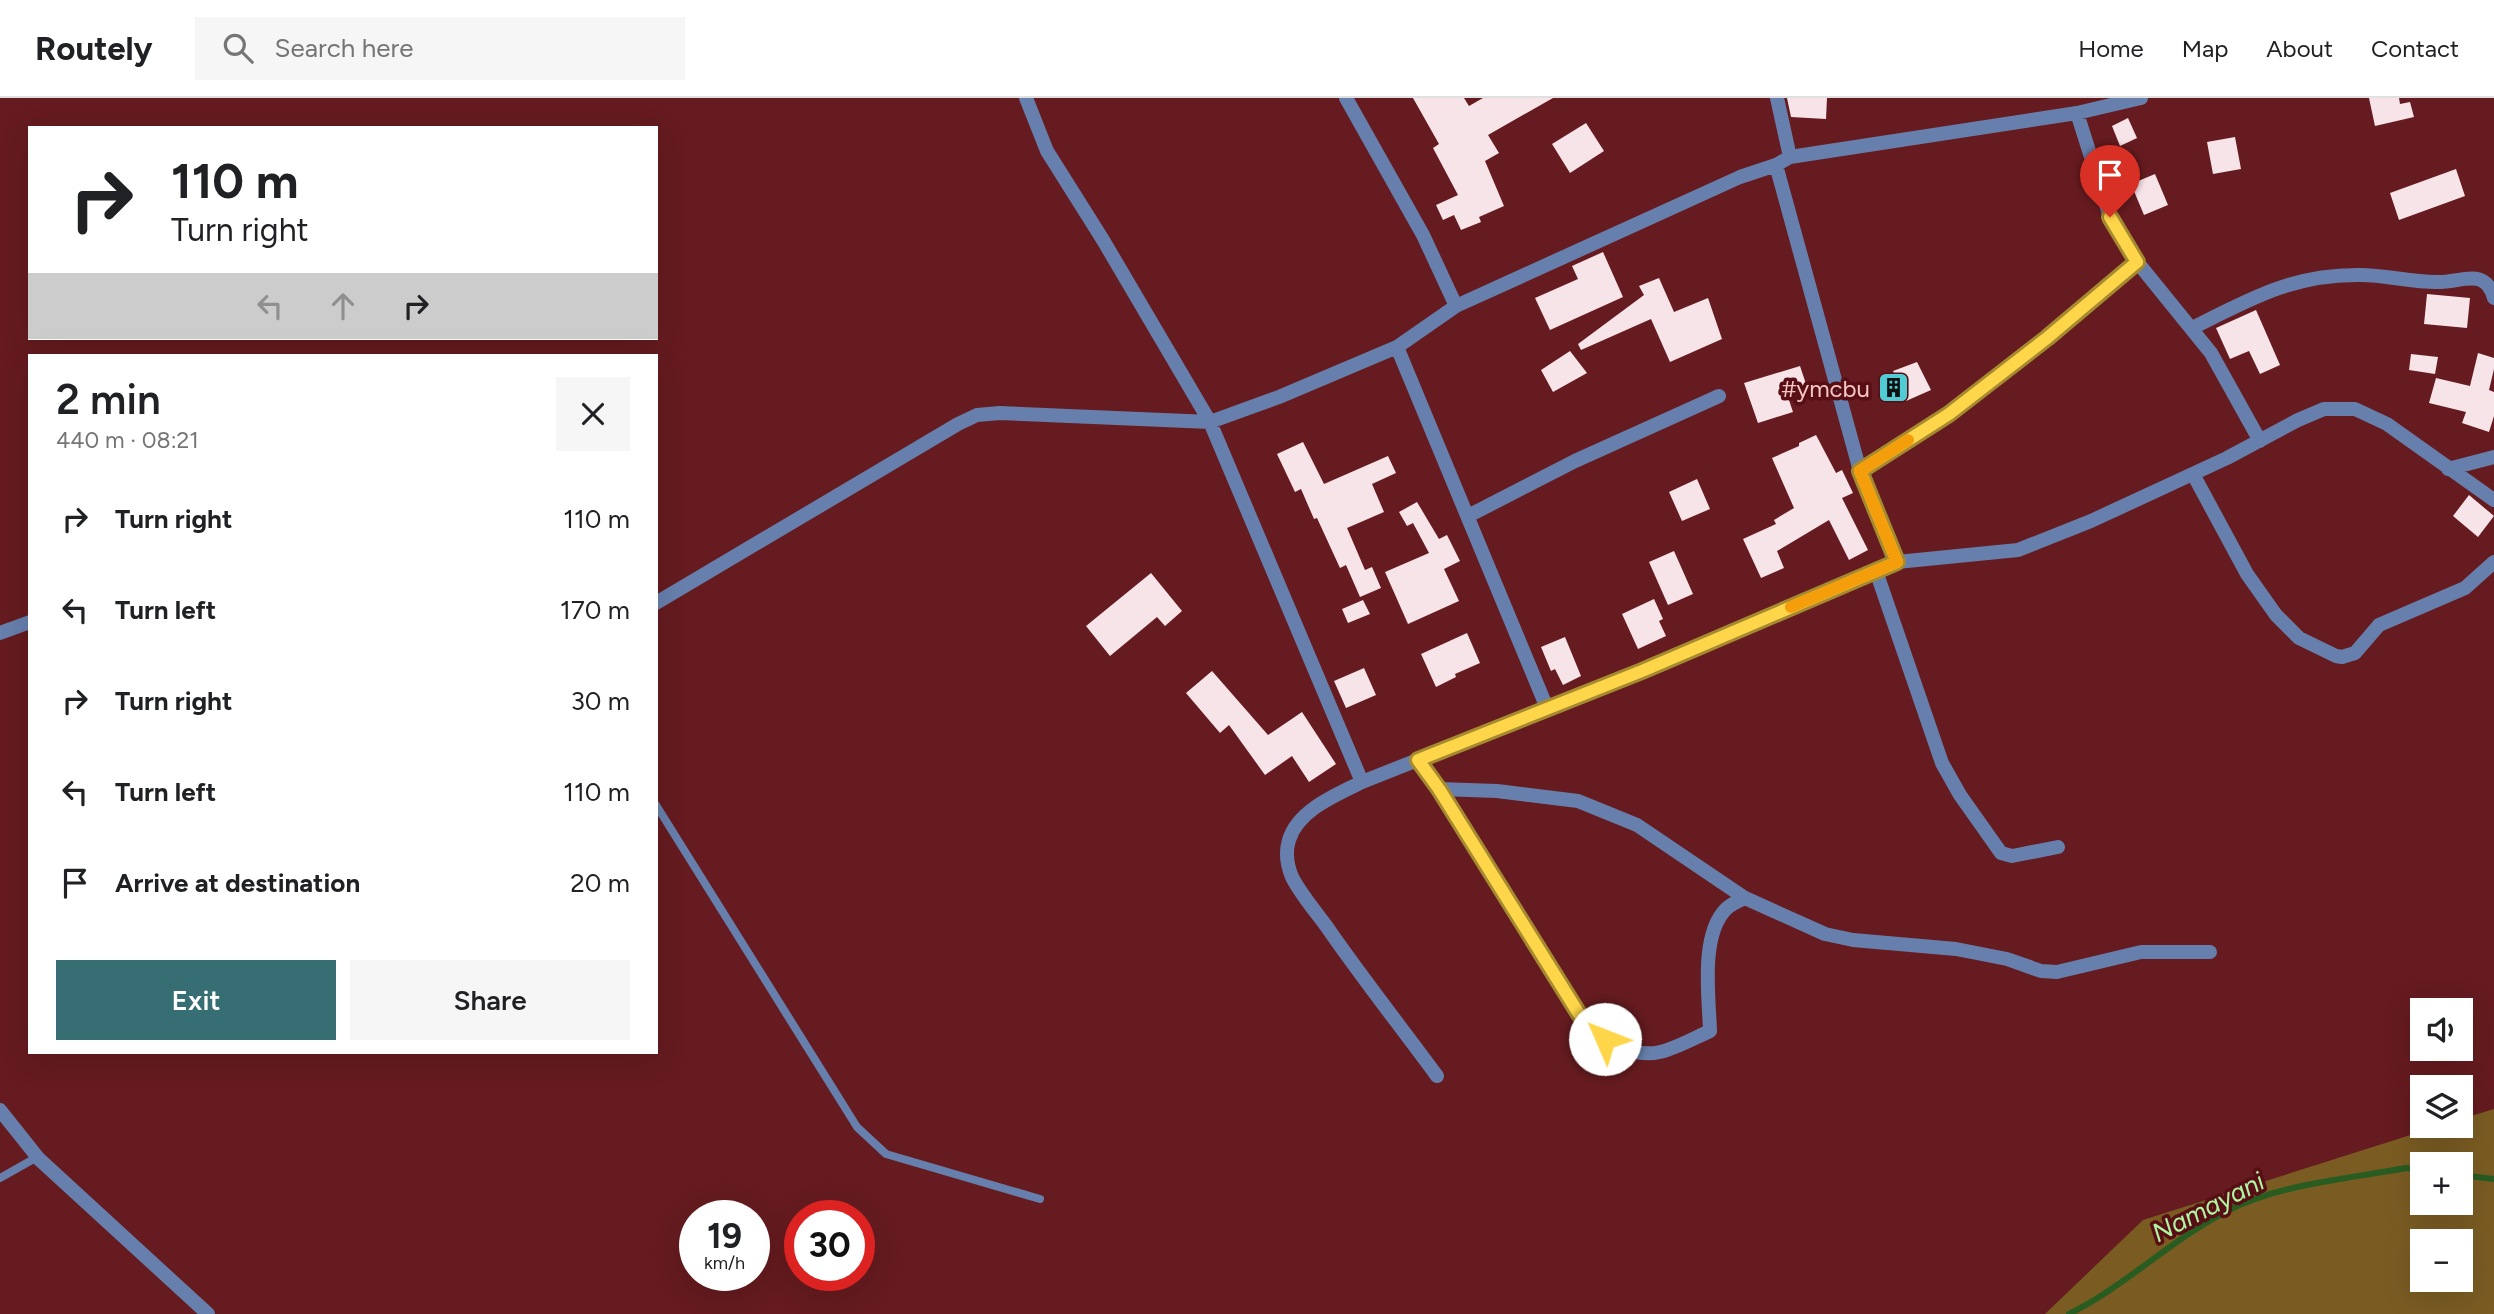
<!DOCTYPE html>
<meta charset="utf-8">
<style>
body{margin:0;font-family:Figtree,sans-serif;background:#f6f6f6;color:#202124;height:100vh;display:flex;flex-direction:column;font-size:26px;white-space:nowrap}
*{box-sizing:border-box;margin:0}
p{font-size:23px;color:#757577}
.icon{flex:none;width:38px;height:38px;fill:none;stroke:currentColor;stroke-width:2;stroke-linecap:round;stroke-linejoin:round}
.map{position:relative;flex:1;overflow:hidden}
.panel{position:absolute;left:28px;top:256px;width:630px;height:700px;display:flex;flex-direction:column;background:#fff;border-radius:0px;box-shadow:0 7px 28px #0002}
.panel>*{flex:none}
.hud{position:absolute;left:28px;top:28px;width:630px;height:214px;border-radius:0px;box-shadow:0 7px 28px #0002;background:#fff;color:#202124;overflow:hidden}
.controls{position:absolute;left:2410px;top:900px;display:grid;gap:14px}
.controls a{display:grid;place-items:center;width:63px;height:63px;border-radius:0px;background:#fff;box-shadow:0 7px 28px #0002;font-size:35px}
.speed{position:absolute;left:679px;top:1102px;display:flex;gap:14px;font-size:35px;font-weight:700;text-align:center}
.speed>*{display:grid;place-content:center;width:91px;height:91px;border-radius:50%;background:#fff;box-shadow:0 7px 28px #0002;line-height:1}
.speed small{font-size:18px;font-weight:400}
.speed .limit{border:10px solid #d22;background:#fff;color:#111}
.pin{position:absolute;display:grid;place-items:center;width:60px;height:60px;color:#fff;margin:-72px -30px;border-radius:50% 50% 50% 0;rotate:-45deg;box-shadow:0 0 7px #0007}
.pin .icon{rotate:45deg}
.me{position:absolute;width:77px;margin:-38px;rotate:314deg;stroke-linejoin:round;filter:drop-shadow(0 0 5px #0008)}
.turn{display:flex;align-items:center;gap:24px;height:147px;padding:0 28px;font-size:32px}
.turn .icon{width:91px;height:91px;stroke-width:2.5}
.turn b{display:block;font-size:49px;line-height:60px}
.lanes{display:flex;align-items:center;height:66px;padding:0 28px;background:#0003;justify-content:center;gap:35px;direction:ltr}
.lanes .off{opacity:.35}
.round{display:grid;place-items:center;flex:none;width:74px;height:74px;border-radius:0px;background:#f6f6f6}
.summary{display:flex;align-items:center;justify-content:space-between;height:119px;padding:0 28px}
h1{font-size:42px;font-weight:600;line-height:52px}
.button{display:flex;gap:14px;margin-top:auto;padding:14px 28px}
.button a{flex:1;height:80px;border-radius:0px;background:#366e73;color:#fff;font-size:28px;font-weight:600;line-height:80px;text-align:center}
.button a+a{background:#f6f6f6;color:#202124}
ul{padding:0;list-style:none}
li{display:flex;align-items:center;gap:21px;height:91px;padding:0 28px}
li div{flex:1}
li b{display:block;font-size:26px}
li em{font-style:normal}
header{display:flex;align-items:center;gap:42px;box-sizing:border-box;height:98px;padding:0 35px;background:#fff;border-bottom:2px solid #e0e0e0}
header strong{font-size:33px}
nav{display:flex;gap:38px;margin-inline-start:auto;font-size:24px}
.search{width:490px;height:63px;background:#f6f6f6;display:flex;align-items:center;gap:18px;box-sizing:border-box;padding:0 24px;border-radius:0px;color:#757577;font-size:26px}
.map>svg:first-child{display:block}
.green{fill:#7a5c23;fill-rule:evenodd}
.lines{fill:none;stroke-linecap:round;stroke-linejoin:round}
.stream{stroke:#285c21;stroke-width:6}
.building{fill:#f7e4e9}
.lane{stroke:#667fac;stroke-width:8}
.street{stroke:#667fac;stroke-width:14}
.route-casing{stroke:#a68a30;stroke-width:18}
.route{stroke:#ffd54a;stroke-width:12}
.slow{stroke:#f59e0b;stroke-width:12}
.labels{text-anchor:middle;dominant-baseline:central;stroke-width:7;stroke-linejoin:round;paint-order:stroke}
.poi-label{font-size:24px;fill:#f4c6c4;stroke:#580e15;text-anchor:end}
.water-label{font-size:26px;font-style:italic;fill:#adf7a2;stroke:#580e15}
</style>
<header>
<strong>Routely</strong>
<div class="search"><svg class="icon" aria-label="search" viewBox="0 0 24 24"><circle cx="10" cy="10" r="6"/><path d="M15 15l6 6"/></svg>Search here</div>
<nav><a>Home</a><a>Map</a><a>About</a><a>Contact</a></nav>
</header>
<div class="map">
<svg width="2494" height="1216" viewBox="0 0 2494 1216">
<rect width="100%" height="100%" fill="#651b1f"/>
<path class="green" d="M2494,1011V1216H2045L2143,1122L2442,1027H2460L2461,1021ZM2422,1066H2460V1104H2422ZM2422,1143H2460V1181H2422Z"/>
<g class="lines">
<path class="stream" d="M2460,1077L2494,1081
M2069,1216C2125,1188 2170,1143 2225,1114C2278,1086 2347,1081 2406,1070L2422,1072"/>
</g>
<path class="building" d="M1413,0H1464L1469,8L1483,0H1553L1488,37L1499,55L1485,63L1504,108L1479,119L1481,124L1461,132L1454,117L1443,122L1436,107L1458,97L1433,50L1439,46Z
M1787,0H1827L1826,21L1791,19Z
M2369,0H2399L2400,6L2410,4L2414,19L2375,28Z
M2128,20L2137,40L2120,48L2112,28Z
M1586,25L1604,53L1570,75L1552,46Z
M2235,39L2241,71L2213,76L2207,44Z
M2456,71L2465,98L2399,122L2390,95Z
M2155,76L2168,107L2144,117L2131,86Z
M1603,154L1623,199L1550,232L1535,200L1578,181L1572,168Z
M1659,180L1674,214L1708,200L1722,241L1670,264L1651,221L1581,252L1578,246L1644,197L1639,188Z
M2427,196L2470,200L2467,230L2424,226Z
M2256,212L2280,267L2260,276L2249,253L2230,261L2216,230Z
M1570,253L1587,275L1553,294L1541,272Z
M2478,255L2494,260V271L2489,292L2494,294V318L2489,334L2462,325L2466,314L2429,305L2436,280L2470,288Z
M2411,256L2438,259L2435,276L2409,272Z
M1917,264L1931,292L1906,303L1893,273Z
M1800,268L1808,292L1788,299L1793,314L1758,325L1744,285Z
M1816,337L1836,375L1842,372L1853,395L1842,400L1868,452L1849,462L1829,422L1777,453L1784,470L1761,480L1743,441L1776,426L1774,422L1794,410L1772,360L1799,348V345Z
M1303,344L1324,386L1388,358L1396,375L1372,386L1384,414L1347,430L1365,472L1372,469L1381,490L1360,499L1346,467L1340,470L1317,420L1314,421L1301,391L1295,394L1277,356Z
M1697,381L1710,411L1682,423L1669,394Z
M2469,397L2494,418L2478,439L2453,418Z
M1417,404L1439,441L1447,437L1460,463L1444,471L1459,503L1408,526L1385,474L1429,455L1413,425L1407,428L1399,414Z
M1674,453L1693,496L1668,507L1649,464Z
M1151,475L1182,513L1165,528L1157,519L1110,558L1086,528Z
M1654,501L1663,521L1659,523L1666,538L1638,551L1622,516Z
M1363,502L1370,516L1348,525L1342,511Z
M1467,535L1480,565L1455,576L1456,579L1436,589L1421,556Z
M1565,539L1581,578L1563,587L1555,571L1551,573L1541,549Z
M1364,570L1376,597L1346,610L1334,583Z
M1212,573L1268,637L1302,614L1336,666L1309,684L1292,658L1265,677L1229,627L1220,635L1186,595Z"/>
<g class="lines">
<path class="lane" d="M656,707L857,1029L886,1056L1040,1101
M0,1080L32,1062L39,1061"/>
<path class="street" d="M1026,0L1047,53L1103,142L1210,324L1362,684
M1346,0L1423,137L1456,208
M1777,0L1790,59
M2077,15L2110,119L2130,155L2211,255L2260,343
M1776,67L1860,373L1897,464
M2192,230C2250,201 2293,176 2360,177C2386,177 2410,184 2436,184C2461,185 2485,168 2494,200
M1397,249L1547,610
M2448,371L2494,359
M1860,373L1949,316L2047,240L2137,164
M2193,376L2247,476L2276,517L2299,540L2336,558L2342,559L2355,555L2379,527L2465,490L2494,464
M1468,418L1575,363L1719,298
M1876,473L1942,665L1960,697L2001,755L2012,758L2058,749
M656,505L958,326L977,317L1000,315L1210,324L1279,299L1397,249L1456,208L1740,79L1776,67L1790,59L2077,15L2141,0
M0,535L30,524
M1418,662L1439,691L1579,917C1598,939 1629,961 1660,954C1677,950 1694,940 1710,933C1709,900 1700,837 1726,811C1731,806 1738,803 1745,800
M1439,691L1497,693L1578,703L1637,727L1745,800L1825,836L1853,842L1956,851L2007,861L2041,873L2057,874L2141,854H2210
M1437,978C1401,929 1363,881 1329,832C1317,815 1301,797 1292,779C1287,767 1285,755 1289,742C1298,712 1336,697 1362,684L1642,573L1897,464L2018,452L2091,423L2227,360L2298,322L2324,311H2355L2387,326L2494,402
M0,1012L39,1061L208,1216"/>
</g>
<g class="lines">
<defs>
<path id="route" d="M1605,941L1592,932L1579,916L1439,691L1418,662L1642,573L1897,464L1860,373L1949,316L2047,240L2137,164L2110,119"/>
</defs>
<use href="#route" class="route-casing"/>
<use href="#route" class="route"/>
<path class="slow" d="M1791,509L1897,464L1860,373L1908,342"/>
</g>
<defs>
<symbol id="building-square" viewBox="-11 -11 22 22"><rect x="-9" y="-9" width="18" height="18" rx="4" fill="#51ccd4" stroke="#580e15"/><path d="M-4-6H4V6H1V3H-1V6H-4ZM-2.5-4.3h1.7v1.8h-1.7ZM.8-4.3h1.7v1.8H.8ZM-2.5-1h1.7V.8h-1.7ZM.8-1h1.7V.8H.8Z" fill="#111"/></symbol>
</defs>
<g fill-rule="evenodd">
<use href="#building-square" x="1876" y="272" width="35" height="35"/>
</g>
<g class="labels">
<g class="poi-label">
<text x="1870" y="290">#ymcbu</text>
</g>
<g class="water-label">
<text transform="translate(2208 1109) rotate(-27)">Namayani</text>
</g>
</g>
</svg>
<div class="controls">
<a><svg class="icon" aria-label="sound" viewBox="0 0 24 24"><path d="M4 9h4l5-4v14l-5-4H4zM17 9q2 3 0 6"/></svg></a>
<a><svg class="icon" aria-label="layers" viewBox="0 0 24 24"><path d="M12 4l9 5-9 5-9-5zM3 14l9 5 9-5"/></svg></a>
<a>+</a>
<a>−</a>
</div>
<div class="speed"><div>19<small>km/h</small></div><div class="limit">30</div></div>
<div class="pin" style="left:2110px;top:119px;background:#d93025"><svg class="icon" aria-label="arrive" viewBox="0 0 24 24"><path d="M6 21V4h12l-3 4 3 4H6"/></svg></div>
<svg class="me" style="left:1605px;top:941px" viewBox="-20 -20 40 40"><circle r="19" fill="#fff"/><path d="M0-13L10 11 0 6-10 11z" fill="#ffd54a"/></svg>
<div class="hud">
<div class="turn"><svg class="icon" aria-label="right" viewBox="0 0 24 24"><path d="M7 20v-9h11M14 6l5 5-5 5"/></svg><div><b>110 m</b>Turn right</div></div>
<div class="lanes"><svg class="icon off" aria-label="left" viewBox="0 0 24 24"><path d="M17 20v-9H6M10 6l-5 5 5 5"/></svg><svg class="icon off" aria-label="ahead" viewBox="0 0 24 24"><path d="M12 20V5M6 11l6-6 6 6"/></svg><svg class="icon" aria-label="right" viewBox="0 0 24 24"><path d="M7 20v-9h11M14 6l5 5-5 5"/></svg></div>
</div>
<section class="panel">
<div class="summary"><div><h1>2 min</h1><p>440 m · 08:21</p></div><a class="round"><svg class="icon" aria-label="close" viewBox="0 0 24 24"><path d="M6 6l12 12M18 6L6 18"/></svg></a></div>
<ul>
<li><svg class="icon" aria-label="right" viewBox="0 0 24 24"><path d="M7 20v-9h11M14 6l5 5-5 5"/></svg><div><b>Turn right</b></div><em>110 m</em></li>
<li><svg class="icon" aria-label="left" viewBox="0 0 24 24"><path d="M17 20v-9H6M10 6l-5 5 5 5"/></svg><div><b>Turn left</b></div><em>170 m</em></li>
<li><svg class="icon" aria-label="right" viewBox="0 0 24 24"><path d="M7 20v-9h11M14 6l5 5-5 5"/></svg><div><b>Turn right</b></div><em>30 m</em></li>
<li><svg class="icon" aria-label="left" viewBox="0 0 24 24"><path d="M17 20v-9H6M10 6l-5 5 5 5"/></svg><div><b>Turn left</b></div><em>110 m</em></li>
<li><svg class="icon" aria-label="arrive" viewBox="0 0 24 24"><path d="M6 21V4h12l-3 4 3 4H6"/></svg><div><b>Arrive at destination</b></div><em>20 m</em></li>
</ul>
<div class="button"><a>Exit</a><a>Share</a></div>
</section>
</div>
